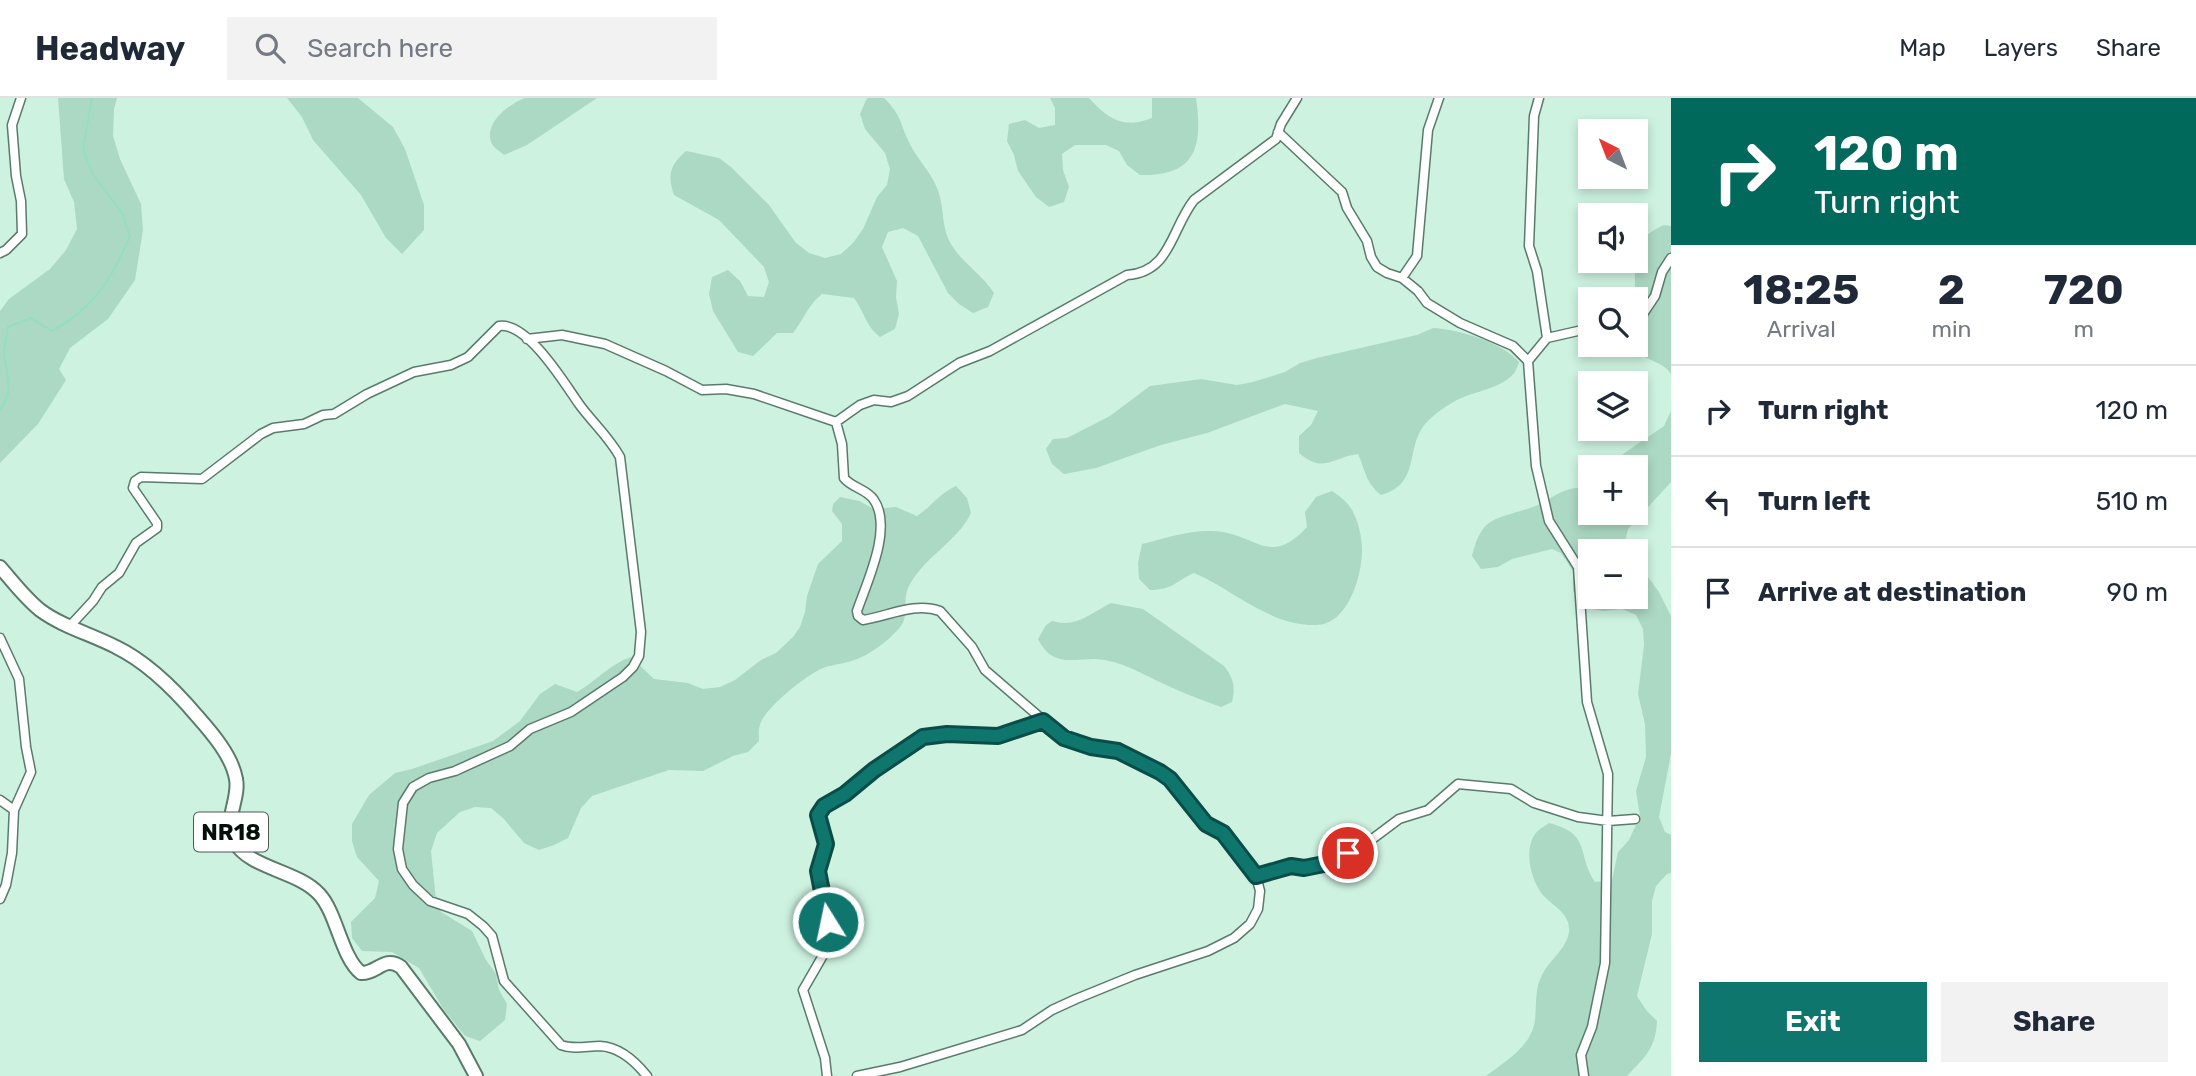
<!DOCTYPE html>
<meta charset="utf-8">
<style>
body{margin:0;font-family:Rubik,sans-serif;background:#f2f2f3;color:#1f2937;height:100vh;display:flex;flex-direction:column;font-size:26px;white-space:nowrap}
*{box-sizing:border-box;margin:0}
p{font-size:23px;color:#747a83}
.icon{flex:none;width:38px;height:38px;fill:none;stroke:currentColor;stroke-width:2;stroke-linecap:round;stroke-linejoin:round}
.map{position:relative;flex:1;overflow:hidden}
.drawer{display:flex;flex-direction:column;background:#fff;width:525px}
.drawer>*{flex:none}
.guide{background:#00695c;color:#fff;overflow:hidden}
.needle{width:46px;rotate:318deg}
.buttons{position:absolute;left:1578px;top:21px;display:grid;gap:14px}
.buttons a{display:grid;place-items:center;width:70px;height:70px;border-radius:0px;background:#fff;box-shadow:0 4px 10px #0003;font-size:35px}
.pin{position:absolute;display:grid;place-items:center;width:60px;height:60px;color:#fff;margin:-30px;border:4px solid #fff;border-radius:50%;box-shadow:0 2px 7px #0007}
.me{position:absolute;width:77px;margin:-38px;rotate:350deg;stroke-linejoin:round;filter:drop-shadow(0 0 5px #0008)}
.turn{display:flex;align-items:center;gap:24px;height:147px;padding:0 28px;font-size:32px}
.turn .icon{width:91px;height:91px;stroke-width:2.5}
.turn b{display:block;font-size:49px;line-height:60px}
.eta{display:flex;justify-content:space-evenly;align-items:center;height:119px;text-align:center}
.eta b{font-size:42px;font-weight:700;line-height:49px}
.action{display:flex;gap:14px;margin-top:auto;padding:14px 28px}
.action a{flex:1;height:80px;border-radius:0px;background:#0f766e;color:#fff;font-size:28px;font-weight:700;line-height:80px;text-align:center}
.action a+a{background:#f2f2f3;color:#1f2937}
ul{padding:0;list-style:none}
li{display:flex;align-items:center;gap:21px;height:91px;padding:0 28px;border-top:2px solid #e0e1e3}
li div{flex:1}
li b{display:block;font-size:26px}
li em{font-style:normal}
header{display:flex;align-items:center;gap:42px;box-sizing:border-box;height:98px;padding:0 35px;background:#fff;border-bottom:2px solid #e0e1e3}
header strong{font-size:33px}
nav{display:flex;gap:38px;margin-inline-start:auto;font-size:24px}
.search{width:490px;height:63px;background:#f2f2f3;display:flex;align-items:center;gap:18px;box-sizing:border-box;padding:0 24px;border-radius:0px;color:#747a83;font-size:26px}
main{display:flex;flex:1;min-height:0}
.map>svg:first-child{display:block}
.green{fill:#acd9c3}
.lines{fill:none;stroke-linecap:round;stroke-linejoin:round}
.stream{stroke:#92e0bc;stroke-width:2}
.street-casing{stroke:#5a7b6b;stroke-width:11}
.primary-casing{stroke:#5a7b6b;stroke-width:16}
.street{stroke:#fff;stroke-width:8}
.primary{stroke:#fff;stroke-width:12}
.route-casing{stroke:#0a4d48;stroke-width:18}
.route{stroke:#0f766e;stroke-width:12}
.labels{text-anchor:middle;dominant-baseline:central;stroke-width:7;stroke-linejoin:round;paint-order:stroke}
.shield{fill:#fff;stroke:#4f5854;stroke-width:2}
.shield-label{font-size:23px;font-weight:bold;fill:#04100a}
</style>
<header>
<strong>Headway</strong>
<div class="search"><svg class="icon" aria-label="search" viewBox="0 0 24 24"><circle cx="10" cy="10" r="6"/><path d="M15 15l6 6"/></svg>Search here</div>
<nav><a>Map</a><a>Layers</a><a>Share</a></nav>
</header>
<main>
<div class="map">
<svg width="1671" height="978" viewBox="0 0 1671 978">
<rect width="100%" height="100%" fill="#cdf2e0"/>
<path class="green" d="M58,0H117L114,11L113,38L120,61L141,106L143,132L135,182L108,221L70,250L59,271L66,282L38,326L0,365V213L9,201L50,171L66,152L77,131L74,104L64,81Z
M287,0H358L393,29L405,51L424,107V132L402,156L386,140L361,97L313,42L302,19Z
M525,0H597L527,47L504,57C501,54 494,50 492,46C482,26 509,6 525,0Z
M867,0H884C901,17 899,22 908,42C916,61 935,77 940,99C944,115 942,131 951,146C962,165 982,176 994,195L988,209L973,215L959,206L948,195L918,138L903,130L888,134L882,149L897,183L896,199L899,216L895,231L880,239C865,227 865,215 854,200L822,196C808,207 804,221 793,235H777L753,258L738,254L713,213L709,196L712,179L728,172L740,183L748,198L764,199L769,184L764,169L719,122L674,97C667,77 670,67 686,53L719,60L731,69L769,107L796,145L809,155L825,160L841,156L853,145L863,131L877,99L887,87L890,71L885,55L865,31L860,16Z
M1050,0H1089C1109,22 1124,31 1152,20V0H1196C1203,49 1196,78 1140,77L1127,67L1119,53L1106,47H1075L1062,56L1063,72L1069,89L1064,104L1049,109L1036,99L1018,73L1014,57L1007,43L1009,26L1025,22L1039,30L1055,27V10Z
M1664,127L1671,128V276C1662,261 1641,264 1632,247H1636V201H1634C1638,168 1626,143 1664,127Z
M1433,230C1458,231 1504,245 1519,264C1519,265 1515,274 1515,274C1502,291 1474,293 1457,302C1448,307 1437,314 1430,321C1402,346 1424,385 1381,397C1365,384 1366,373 1358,356C1330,360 1324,376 1299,355V338L1311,327L1318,313L1285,306L1207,335L1161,347L1096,370L1064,376L1052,366L1046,351L1053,341L1067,340L1110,318L1150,288L1201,281L1237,287L1253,284L1285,274L1300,265L1317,260L1417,237Z
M1671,313V384L1628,431L1624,447L1629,453H1591V499H1636V463L1659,494L1671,518V656L1659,719L1665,734L1671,737V775L1667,776L1656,788L1652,803V836L1637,898L1646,912L1657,923C1656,950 1645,959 1627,978H1486C1505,964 1532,948 1535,922C1537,905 1534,891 1543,875C1550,862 1567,850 1569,834C1571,815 1552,808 1542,796C1531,782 1523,751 1536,735C1539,731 1545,728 1549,725C1592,736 1576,755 1595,784L1612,782L1618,754L1629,742L1640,718L1636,693L1646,659L1645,626L1638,596L1644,547L1643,531L1636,517L1622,511L1603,513L1587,510L1573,493V473L1561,455L1552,451L1512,461L1498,469L1481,471L1472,458C1482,417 1496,422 1530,410C1544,406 1555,395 1570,391C1578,389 1584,391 1591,386V415H1636V369H1609L1623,356L1664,328Z
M956,388L967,400L971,415C957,444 925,458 909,488C902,500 909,518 901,528C889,543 866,560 848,564C837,567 827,567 817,573C802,581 764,611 760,627C758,632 759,638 759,643L748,654L733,658L703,673L669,672L592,698L581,710L568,740L554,747L539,752L524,745L503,720L491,710L475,709L460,714L437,735L431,753L436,802L441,814L472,833L486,862L496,876L499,892L507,906L505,922L480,943L465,938L444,912L419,870L392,854L362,853L352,840L351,824L375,800L379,783L357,759L352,743V726L369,697L395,675L412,671L493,643L520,623L540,596L555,586L577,594C596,583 610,566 631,559L654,581L688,585L703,591L720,589L735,582L761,562L776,555L793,539L800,529L805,514L807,498L818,466L842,443V426L832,413L833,406L840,399L859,403L874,411L896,409L917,418C932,408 940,395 956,388Z
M1332,393C1341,399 1349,405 1354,416C1359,426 1362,441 1362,452C1362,478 1348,527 1316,527C1269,528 1234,492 1194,475C1176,483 1172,492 1150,492L1139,481L1138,465L1142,446C1165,440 1189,432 1212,433C1256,434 1268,471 1307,429L1305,414L1316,399Z
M1111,505L1143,511L1224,568C1233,580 1236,588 1232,604L1221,609C1206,603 1190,598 1175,591C1151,581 1131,567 1105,562C1080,557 1054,574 1038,541L1046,527L1052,523C1077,530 1089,516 1111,505Z"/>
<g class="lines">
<path class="stream" d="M0,312C17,289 4,275 4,252C5,244 7,236 8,229L31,220L52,233C93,211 112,181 130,138L122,115L92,75L83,51L92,0"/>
<defs>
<path id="street" d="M1539,0L1534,18L1529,148L1537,173L1547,240
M1278,34L1342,94L1347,110L1367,143L1371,159L1377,169L1387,175L1402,180L1418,193L1427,205L1460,225L1513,248L1528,263L1536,368L1549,423L1578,469L1587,604L1608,676L1605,865L1592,929L1581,957L1584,978
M0,155L6,152L22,136L21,103L16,78L12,27L21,0
M1402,180L1417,158L1428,32L1439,0
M1636,220L1641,219L1655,198L1662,174L1671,160
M527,241L562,237L605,246L666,273L702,292L726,291L754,296L836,324L860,307L874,302L891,304L908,298L959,265L990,253L1127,177C1171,174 1171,131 1194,102L1276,41L1281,26L1297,0
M1528,263L1547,240L1591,230
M836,324L842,346L844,380C852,390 867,391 874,402C893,430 867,484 857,513L858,518L863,522C889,518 914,504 940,513L972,549L985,572L1064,640L1091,649L1118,653L1160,674L1170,681L1206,726L1223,735L1256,778L1260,793L1258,811L1250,826L1234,840L1208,853L1135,877L1076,901L1052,912L1022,932L900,969L857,978
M69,529L93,503L102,489L119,475L136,445L157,430V425L133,390L135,383L141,379L202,381L261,336L273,330L304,326L323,317L334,316L367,296L414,274L451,267L468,259L499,228C527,223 565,286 579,306C592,324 609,339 620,359L641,534L639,558L633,569L623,579L571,614L530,631L510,648L455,673L429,680L413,689L403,705L398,751L402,771L413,787L430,803L468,816L483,828L492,838L504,883L561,947C574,952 587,948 600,948C620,949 635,963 647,978
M0,540L19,581L26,649L31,674L14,712L12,755L6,787L0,801
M0,702L14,712
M1256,778L1291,768L1304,770L1324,766L1348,755L1375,739L1399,721L1428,712L1458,686L1511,691L1534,705L1578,719L1608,723L1635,721
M827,978L825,960L803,892L829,847L826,807L818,773L826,750L818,717L821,711L845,696L874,672L923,639L948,636L998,638L1043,623"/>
<path id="primary" d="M0,469C13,484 25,500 40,512C63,529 91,536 116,549C147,564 175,592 197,618C212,635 232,658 236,681C240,701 223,723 234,743C249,771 297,772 319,796C337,815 341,859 361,875C377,876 384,857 401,869L459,946L476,978"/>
</defs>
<use href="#street" class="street-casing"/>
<use href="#primary" class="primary-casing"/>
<use href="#street" class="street"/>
<use href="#primary" class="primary"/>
</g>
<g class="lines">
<defs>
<path id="route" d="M828,824L818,773L826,746L818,717L824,708L845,696L874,672L923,639L947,636L998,638L1043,623L1064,640L1091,649L1118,653L1160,674L1170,681L1206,726L1223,735L1256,778L1291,768L1304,770L1324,766L1348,755"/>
</defs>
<use href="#route" class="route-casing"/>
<use href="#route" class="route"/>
</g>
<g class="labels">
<rect class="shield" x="194" y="714.5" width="74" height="39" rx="5"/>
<g class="shield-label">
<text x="231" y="734">NR18</text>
</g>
</g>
</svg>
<div class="buttons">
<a><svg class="needle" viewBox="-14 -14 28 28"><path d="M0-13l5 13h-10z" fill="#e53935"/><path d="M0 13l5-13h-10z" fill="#747a83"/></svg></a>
<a><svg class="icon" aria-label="sound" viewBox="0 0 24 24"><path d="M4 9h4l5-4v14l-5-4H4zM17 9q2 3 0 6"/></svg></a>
<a><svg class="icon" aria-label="search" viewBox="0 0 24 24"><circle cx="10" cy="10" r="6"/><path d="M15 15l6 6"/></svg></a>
<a><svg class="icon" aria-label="layers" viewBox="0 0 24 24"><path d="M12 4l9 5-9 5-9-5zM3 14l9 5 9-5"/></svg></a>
<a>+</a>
<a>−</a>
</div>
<div class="pin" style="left:1348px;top:755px;background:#d93025"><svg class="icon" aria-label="arrive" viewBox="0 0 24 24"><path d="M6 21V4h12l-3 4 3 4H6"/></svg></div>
<svg class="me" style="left:828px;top:824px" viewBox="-20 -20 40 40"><circle r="17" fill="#0f766e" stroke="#fff" stroke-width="3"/><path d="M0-11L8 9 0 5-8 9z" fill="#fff"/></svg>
</div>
<section class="drawer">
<div class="guide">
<div class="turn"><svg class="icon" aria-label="right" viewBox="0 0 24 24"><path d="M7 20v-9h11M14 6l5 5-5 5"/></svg><div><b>120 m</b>Turn right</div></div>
</div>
<div class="eta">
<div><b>18:25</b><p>Arrival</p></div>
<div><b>2</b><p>min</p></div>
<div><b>720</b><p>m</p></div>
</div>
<ul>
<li><svg class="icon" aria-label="right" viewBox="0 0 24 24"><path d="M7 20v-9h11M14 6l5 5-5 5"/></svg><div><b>Turn right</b></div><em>120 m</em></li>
<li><svg class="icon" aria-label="left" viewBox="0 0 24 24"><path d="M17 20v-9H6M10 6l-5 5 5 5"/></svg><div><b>Turn left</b></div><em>510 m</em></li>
<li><svg class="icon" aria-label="arrive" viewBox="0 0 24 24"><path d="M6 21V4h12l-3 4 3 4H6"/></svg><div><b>Arrive at destination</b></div><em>90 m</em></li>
</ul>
<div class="action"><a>Exit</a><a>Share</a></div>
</section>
</main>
